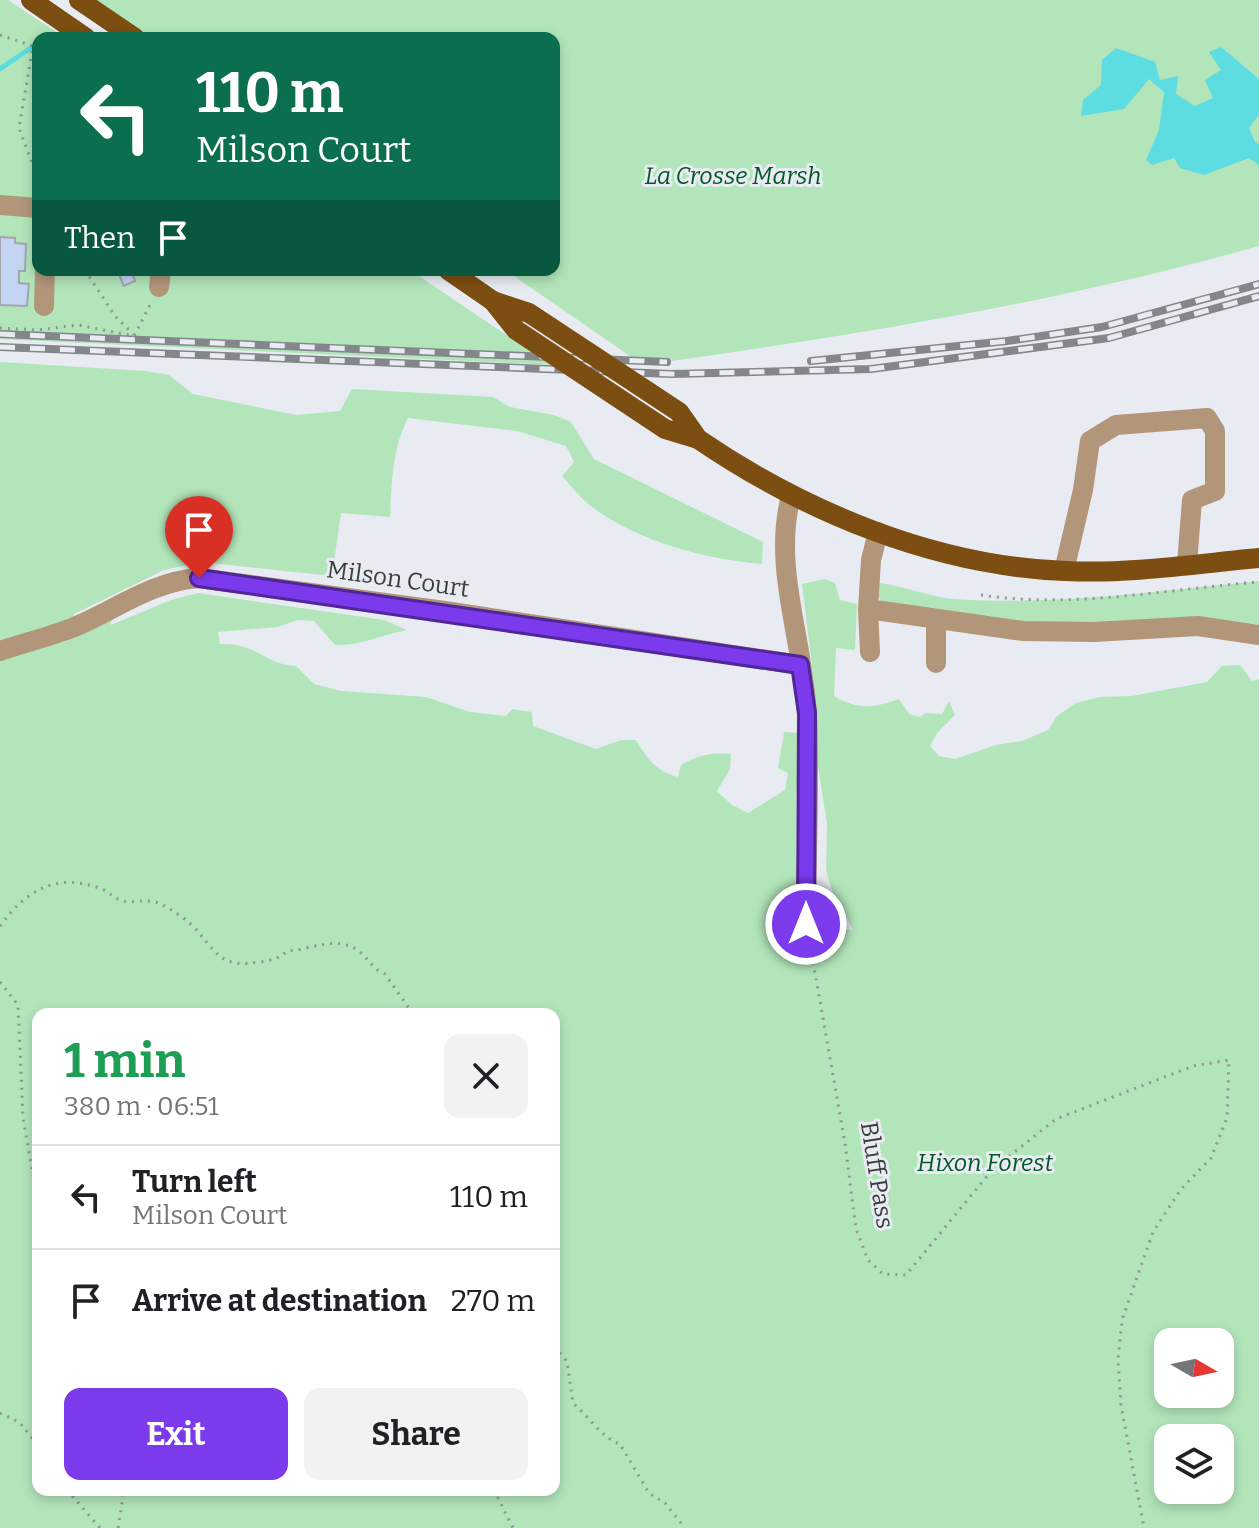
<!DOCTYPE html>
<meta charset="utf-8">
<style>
body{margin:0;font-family:Bitter,serif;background:#f2f2f2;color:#202124;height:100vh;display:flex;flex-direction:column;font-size:30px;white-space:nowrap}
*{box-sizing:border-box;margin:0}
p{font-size:26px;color:#757577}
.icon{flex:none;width:44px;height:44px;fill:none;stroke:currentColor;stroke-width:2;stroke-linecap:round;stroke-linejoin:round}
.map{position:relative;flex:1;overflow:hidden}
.sheet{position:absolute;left:32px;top:1008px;width:528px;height:488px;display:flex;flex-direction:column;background:#fff;border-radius:16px;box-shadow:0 4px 12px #0003}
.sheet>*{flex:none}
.top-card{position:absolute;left:32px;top:32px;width:528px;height:244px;border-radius:16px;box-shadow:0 4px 12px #0003;background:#0b6e4f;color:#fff;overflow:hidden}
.needle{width:52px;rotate:99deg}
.buttons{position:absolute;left:1154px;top:1328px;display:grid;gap:16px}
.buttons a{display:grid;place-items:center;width:80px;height:80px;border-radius:16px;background:#fff;box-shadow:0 4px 12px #0003;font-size:40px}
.pin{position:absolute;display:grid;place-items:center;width:68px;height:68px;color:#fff;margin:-82px -34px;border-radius:50% 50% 50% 0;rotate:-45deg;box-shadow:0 0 8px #0007}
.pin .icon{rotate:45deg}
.me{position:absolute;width:88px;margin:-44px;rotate:0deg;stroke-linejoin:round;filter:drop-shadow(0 0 6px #0008)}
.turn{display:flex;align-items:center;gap:28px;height:168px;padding:0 32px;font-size:36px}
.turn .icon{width:104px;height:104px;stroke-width:2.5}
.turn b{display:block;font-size:56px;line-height:68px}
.then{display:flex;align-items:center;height:76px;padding:0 32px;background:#0003;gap:16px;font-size:30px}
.round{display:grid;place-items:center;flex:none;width:84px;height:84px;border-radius:16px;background:#f2f2f2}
.head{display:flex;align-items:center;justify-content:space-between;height:136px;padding:0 32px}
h1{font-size:48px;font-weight:700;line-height:60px;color:#1e9e55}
.action{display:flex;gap:16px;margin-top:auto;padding:16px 32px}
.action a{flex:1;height:92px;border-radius:16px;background:#7c3aed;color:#fff;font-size:32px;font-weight:700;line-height:92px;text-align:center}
.action a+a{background:#f2f2f2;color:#202124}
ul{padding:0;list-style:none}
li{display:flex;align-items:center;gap:24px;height:104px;padding:0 32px;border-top:2px solid #e0e0e0}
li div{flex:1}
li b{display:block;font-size:30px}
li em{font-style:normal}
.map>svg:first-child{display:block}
.green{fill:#b2e5ba;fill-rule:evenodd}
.water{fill:#5ddce2}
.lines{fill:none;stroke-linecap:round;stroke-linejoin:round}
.stream{stroke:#5ddce2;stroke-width:5}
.building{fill:#c3d4f2;stroke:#a3a7ad;stroke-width:2}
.path{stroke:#909397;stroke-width:3;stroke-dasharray:2 6;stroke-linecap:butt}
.minor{stroke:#b1967a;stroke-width:20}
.major{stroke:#7c4e11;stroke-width:20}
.rail-casing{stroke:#83868a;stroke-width:8}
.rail{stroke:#e8ecf2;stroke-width:5;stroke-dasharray:15;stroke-linecap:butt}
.major-bridge{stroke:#7c4e11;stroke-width:20}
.route-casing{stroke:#51269a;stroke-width:20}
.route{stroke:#7c3aed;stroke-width:14}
.labels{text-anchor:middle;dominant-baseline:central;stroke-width:6;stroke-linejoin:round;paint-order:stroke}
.park-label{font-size:24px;font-style:italic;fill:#035923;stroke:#e8ecf2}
.street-label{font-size:24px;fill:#3b3d3f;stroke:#e8ecf2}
</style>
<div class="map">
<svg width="1259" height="1528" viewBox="0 0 1259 1528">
<rect width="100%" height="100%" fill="#e8ecf2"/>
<path class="green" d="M0,0H8L65,38H38V270H410L551,365L0,339Z
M94,0H1259V246C1057,303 851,336 643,365L505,270H554V38H151Z
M0,362L145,371L169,375L193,394L296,415L340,411L352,389L493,397L510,407L554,415L571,422L594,459L763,542L762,564C705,559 639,542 592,507C581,499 571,486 562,476L574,462L566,446L517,431L408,418C392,449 392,483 390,517L341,513L332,576L201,562L164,570L74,614L72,626L111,609V625L171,600L198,593L384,620L407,630C381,635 361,646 335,645L314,621L297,620L278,627L218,632L220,644C259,643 263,664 296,666L314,684L341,691L426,697L470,712L506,716L512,709L532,712L533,726L596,749L621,740H636C647,759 656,771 678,777L681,765C698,755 711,752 731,754L730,769L717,791L732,805L748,813L785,790L788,773L778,768L784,732L801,733L796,796V926L853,930L832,891L826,870L827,824L818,766L816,698L802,584L825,579L835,583L840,600L857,604L855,650L836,648L834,696C857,710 874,708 899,699L909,714L920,717L926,713L942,714L949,701L955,715L938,732L930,746L939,756L955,759L996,745L1022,741L1048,730L1057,716L1076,703L1100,697L1132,696L1207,682L1222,666L1240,665L1252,681L1259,679V1528H0ZM38,1014H554V1490H38ZM1168,1342H1220V1394H1168ZM1168,1438H1220V1490H1168Z
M1259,581V625L1250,628L959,621L881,601L874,588L881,583C905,587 932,597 953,599C1053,606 1160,591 1259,581Z"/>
<path class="water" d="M1221,47L1259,79V115L1249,128L1255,142L1259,144V165L1249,158L1204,175L1180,168L1174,158L1152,165L1146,160L1159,130L1164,92L1149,79L1124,109L1081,116L1083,100L1101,85L1102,60L1116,48L1155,62L1160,80L1178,76L1176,94L1195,106L1213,98L1205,80L1221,70L1209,52Z"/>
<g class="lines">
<path class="stream" d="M46,38L48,36
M0,69L38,43"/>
</g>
<path class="building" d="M0,237L15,238V243L26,244L25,271H19V283L29,284L27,306L0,305Z
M117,270H131L135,281L124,286Z"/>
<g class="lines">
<path class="path" d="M0,35L33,46L19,128L38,179
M85,270L115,316L133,334
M0,328L38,330L78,325L134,336L151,303
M981,595C1073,609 1167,589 1259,582
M0,926C27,889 58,871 104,890C110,893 114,898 120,900C134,905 145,897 161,904C174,911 191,922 200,934C220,959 225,967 260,962C271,960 279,959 287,951C310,950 334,936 356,949C367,956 373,970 385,974L413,1014
M809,939L845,1143L856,1229L868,1260L883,1274L906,1275L992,1170L1056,1119L1193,1066L1229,1060L1227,1118L1211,1158L1181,1189L1153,1232L1122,1320L1118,1360L1121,1405L1144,1528
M0,982L18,1005L23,1118L38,1203
M554,1347L567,1361L573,1403C588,1416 602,1438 620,1444L649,1493L665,1503L685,1528
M0,1413L19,1422L38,1445
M67,1490L100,1528
M494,1490L513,1528
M118,1528L123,1497L121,1490"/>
<path class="minor" d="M0,205L38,208
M159,287L161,270
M44,306L45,270
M791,496C772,568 804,642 807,715C810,784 806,854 806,924
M878,532L871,560L868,609L1023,631L1094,632L1198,626L1259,635
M1064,571L1083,490L1090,441L1116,425L1207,418L1215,431V491L1192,500L1187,564
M868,609L870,652
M936,621V663
M0,651C24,643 48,637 72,628C114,611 152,581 199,578L445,611L800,665"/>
<path class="major" d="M31,0L86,38
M79,0L135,38
M448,270L493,301
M698,439C805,512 935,566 1065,571C1130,574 1195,564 1259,558"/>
<defs>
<path id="rail" d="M0,334L667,362
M0,347L672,374L871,369L1109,338L1259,296
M811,361L1007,341L1102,327L1259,284"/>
</defs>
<use href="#rail" class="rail-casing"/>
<use href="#rail" class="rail"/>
<path class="major-bridge" d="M493,301L516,330L665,429L698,439
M493,301L529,313L679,412L698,439"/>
</g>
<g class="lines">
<defs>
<path id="route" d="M199,578L800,665L807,713L806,924"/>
</defs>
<use href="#route" class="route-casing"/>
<use href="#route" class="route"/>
</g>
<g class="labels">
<g class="park-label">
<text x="733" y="176">La Crosse Marsh</text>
<text x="985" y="1163">Hixon Forest</text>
</g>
<g class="street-label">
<text transform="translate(398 579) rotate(8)">Milson Court</text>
<text transform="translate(877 1175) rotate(81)">Bluff Pass</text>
</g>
</g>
</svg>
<div class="buttons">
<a><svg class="needle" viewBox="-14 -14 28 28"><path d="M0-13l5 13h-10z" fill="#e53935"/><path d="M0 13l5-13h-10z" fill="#757577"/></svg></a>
<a><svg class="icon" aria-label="layers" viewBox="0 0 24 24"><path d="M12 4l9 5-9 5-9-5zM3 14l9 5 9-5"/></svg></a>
</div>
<div class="pin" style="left:199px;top:578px;background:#d93025"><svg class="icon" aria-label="arrive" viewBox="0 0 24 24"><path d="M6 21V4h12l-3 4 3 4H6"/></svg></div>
<svg class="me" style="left:806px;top:924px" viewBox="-20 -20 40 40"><circle r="17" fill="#7c3aed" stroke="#fff" stroke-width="3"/><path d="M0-11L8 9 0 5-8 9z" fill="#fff"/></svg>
<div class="top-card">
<div class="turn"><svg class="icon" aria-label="left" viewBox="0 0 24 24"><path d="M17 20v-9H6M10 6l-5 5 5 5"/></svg><div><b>110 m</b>Milson Court</div></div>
<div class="then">Then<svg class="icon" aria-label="arrive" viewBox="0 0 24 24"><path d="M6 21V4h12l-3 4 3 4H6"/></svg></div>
</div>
<section class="sheet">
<div class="head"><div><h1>1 min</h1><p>380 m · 06:51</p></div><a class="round"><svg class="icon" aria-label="close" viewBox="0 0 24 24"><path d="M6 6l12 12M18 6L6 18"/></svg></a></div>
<ul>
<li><svg class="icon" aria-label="left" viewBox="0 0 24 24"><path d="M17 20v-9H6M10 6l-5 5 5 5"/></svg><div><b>Turn left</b><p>Milson Court</p></div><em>110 m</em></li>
<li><svg class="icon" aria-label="arrive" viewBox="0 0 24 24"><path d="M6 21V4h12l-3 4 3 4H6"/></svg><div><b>Arrive at destination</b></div><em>270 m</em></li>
</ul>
<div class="action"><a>Exit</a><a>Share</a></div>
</section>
</div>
